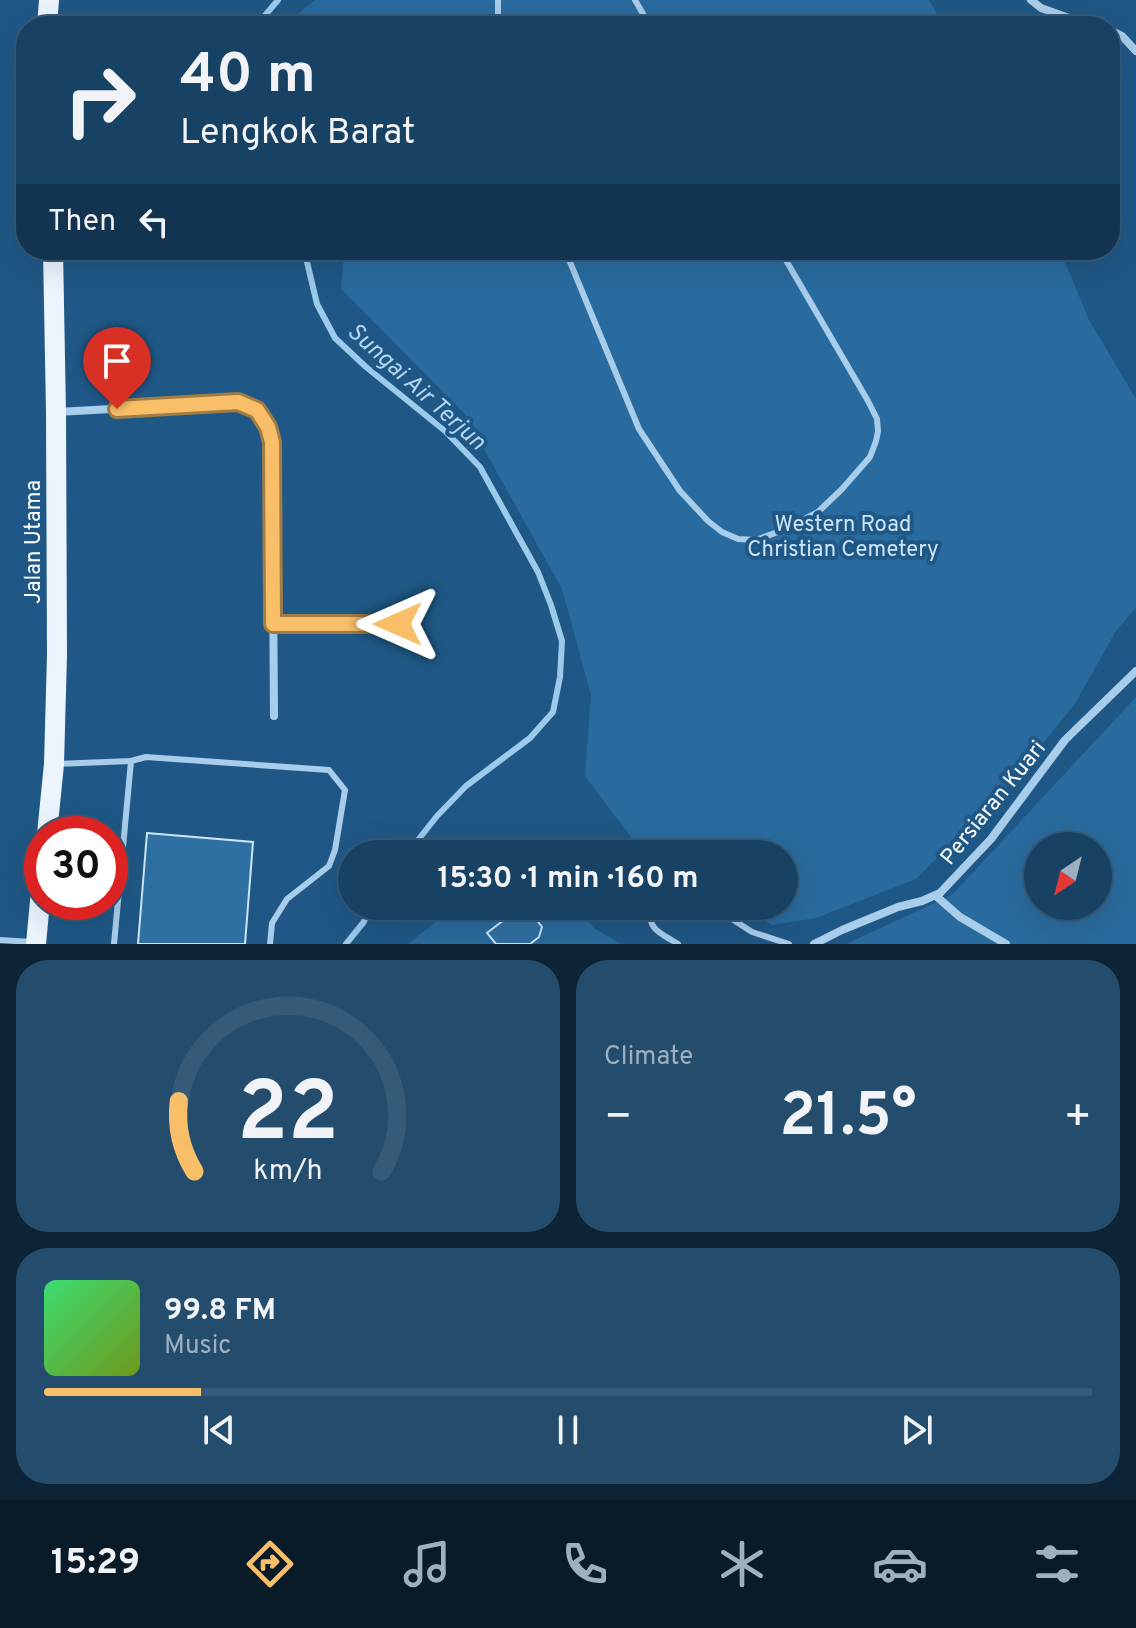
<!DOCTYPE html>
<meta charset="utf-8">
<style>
:root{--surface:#174264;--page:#244d6d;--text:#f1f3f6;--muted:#9eb0bf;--line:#365b78;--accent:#f8be68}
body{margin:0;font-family:Overpass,sans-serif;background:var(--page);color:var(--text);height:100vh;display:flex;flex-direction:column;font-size:30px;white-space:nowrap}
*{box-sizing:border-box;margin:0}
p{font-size:26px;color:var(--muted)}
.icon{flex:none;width:44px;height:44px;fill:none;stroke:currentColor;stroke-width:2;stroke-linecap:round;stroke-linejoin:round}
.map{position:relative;height:944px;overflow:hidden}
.drawer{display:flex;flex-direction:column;gap:16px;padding:16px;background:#0d2437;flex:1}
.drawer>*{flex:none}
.top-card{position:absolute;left:16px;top:16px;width:1104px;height:244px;border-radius:32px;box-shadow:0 8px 32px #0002,0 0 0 2px var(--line);background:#174264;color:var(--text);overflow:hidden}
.needle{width:52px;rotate:215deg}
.fabs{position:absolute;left:1024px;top:832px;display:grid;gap:16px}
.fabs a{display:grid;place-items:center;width:88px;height:88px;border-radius:50%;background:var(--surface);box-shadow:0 8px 32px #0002,0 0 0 2px var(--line);font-size:40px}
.speed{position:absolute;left:24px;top:816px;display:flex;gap:16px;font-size:40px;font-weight:700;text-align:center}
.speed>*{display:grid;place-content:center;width:104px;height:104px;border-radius:50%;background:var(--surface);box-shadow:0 8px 32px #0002,0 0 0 2px var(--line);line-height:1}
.speed .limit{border:12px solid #d22;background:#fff;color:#111}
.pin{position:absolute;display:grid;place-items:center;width:68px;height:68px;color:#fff;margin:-82px -34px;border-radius:50% 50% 50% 0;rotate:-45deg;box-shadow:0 0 8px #0007}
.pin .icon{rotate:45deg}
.me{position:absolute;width:88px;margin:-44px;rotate:270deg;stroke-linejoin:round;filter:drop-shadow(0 0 6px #0008)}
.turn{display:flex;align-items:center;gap:28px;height:168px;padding:0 32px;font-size:36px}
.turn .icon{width:104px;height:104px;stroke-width:2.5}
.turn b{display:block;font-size:56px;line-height:68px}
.then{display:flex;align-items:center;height:76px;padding:0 32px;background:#0003;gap:16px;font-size:30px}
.big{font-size:60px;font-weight:700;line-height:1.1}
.drawer .card{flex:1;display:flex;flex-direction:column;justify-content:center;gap:12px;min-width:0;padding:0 28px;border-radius:32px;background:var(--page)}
.drawer .dial{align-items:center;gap:0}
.dial svg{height:208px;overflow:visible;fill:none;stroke:var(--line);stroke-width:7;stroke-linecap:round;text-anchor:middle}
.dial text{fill:var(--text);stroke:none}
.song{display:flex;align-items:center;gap:24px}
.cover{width:96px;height:96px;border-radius:12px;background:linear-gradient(135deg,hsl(140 70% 55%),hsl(80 70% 35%))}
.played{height:8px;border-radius:4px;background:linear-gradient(90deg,var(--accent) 15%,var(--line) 15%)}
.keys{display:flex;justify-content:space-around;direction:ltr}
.heat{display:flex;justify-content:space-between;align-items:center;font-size:44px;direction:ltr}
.drawer .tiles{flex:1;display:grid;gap:16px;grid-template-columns:1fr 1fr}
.card:last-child{grid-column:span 2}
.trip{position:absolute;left:338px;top:840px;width:460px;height:80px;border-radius:40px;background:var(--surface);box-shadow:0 8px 32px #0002,0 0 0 2px var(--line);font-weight:700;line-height:80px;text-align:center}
.dock{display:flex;height:128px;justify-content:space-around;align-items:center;background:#091a28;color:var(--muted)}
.dock .icon{width:56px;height:56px}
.dock .on{color:var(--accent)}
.dock b{font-size:36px;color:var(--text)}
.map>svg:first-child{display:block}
</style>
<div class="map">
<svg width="1136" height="944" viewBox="0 0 1136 944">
<rect width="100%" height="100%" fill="#1f5886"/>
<!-- green -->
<g fill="#296b9e" fill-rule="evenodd">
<path d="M315,0H929L944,26H289L287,23Z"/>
<path d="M344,250H1060L1089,320L1136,399V607L1116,631L1074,705L1002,793L916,879L816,918L772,925L739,906H784V854H648L640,849L585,776L591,695L562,589L464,413L341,289Z"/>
<path d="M1136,697V944H846L952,895ZM1038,846H1098V906H1038Z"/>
<path d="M456,906H575L594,928L621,944H408Z"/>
</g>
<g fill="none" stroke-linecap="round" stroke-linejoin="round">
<!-- stream -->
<g stroke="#9ccaeb" stroke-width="6">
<path d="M256,26L278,0"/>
<path d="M308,250L307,262L317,304L335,338L366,367L445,431L480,467L538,572L551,605L562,641L560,677L553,712L530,738L466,786L437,816L407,854"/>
<path d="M346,944L363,923L373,906"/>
</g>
</g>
<!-- building -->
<g fill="#2f70a3" stroke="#cde5f7" stroke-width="2">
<path d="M147,833L253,842L245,944H138Z"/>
<path d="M522,906H526L542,927L539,937L530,944H496L487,933Z"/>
</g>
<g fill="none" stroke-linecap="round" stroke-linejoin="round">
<!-- lane -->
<g stroke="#a8cdea" stroke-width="6">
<path d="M498,0V26"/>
<path d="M635,0L650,26"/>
<path d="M565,250L639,429L680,491L708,521L722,532L738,539L756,540L786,529L818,512L842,489L870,457L876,441L878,431L877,419L868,401L780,250"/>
<path d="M56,764L131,761L146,757L329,770L345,790L335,850L329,866L287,899L272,923L270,944"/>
<path d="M651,906C646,930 661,933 678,944"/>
<path d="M712,906L752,932L789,944"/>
<path d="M0,940L32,942"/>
<path d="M114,944L131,761"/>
</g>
<!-- street -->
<g stroke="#a8cdea" stroke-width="8">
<path d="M1031,0L1041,8L1069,18L1103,26"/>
<path d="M1110,30L1122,36L1136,51"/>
<path d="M57,412L238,402C261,412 266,418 272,442L274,716"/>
<path d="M273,624H398"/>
<path d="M936,896L960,917L1006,944"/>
<path d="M814,944L842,930L898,907L922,901L940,893L991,839L1065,740L1136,671"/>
</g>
<!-- primary -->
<g stroke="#ecf5fe" stroke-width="20">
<path d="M47,26L49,0"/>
<path d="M47,834L54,764L57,655L56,412L53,250"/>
<path d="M36,944L42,880"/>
</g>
</g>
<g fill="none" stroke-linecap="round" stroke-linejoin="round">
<defs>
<path id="route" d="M117,409L238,402L257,410L268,427L272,442L273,624H398"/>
</defs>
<!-- route casing -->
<use href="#route" stroke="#a17c44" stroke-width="20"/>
<!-- route -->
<use href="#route" stroke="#f8be68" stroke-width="14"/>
</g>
<g text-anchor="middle" stroke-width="8" stroke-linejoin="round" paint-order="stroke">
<!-- park labels -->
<g font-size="22" fill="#cde5f7" stroke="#1f5886">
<text x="843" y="531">Western Road<tspan x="843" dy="25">Christian Cemetery</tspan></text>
</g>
<!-- street labels -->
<g font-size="22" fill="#fff" stroke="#1f5886">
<text transform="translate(32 542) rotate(-90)" y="8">Jalan Utama</text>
<text transform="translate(992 802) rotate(-51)" y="8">Persiaran Kuari</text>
</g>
<!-- water labels -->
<g font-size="24" font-style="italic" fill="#b4d7f1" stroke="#1f5886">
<text transform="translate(417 386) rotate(42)" y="8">Sungai Air Terjun</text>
</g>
</g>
</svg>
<div class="fabs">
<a><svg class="needle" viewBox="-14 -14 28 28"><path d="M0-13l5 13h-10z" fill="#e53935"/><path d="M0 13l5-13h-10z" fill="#9eb0bf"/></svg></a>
</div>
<div class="speed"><div class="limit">30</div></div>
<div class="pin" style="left:117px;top:409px;background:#d93025"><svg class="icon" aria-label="arrive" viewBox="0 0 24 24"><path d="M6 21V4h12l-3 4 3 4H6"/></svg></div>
<svg class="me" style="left:398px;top:624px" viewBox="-20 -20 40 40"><path d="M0-17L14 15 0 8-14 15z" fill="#f8be68" stroke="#fff" stroke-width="4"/></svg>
<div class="trip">15:30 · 1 min · 160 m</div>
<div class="top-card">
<div class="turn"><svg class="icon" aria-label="right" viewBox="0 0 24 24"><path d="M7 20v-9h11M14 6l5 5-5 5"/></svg><div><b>40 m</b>Lengkok Barat</div></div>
<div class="then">Then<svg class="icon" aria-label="left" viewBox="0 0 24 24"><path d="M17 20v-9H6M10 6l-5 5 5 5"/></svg></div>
</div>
</div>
<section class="drawer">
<div class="tiles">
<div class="card dial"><svg viewBox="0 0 100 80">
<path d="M14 69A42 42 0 1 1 86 69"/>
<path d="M14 69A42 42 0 0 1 8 42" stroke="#f8be68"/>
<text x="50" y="56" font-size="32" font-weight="700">22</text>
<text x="50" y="72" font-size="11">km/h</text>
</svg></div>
<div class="card"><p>Climate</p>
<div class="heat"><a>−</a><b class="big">21.5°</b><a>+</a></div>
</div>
<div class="card">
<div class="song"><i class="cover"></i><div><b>99.8 FM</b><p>Music</p></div></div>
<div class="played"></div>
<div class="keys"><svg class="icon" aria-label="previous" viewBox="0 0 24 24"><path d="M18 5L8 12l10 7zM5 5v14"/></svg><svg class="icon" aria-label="pause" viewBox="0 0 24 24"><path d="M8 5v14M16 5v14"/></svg><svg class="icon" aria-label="next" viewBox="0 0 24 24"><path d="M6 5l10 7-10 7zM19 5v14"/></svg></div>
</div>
</div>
</section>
<nav class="dock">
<b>15:29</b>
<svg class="icon on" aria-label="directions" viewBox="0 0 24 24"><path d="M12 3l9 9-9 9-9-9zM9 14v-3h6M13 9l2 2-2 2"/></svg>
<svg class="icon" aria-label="music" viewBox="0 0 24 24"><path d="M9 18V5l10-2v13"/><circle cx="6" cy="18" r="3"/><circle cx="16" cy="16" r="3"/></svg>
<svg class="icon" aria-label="phone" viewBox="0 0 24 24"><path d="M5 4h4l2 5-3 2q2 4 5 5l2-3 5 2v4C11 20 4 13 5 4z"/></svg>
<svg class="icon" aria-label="climate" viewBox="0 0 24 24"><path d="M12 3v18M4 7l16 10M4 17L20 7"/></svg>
<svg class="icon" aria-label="car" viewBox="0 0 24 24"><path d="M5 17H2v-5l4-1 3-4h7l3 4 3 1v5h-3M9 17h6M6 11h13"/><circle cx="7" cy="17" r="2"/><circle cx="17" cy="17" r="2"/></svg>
<svg class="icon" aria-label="filters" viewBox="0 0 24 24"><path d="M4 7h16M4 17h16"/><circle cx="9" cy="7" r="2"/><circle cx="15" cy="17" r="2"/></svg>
</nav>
